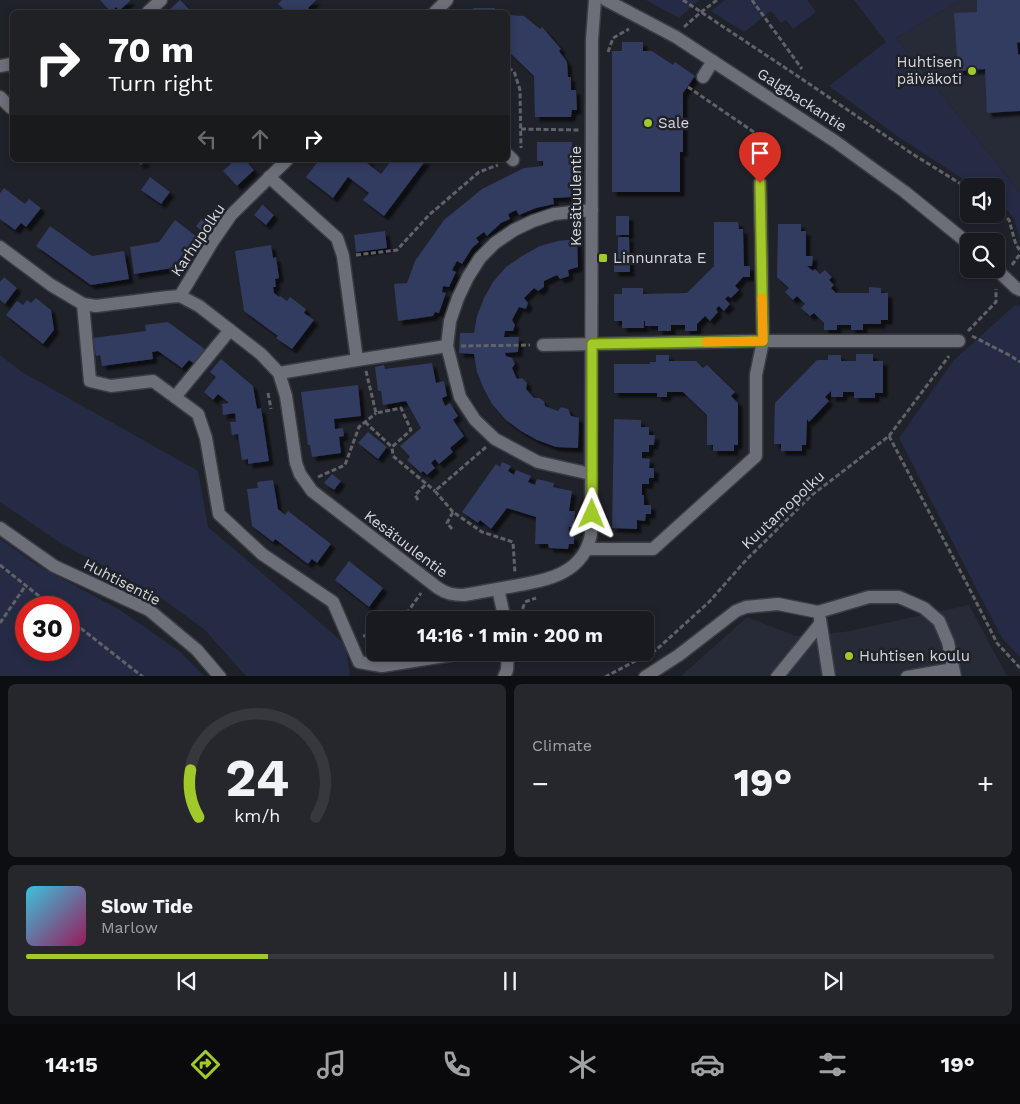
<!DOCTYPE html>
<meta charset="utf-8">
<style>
:root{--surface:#181a1f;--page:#25272c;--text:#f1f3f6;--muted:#9fa1a4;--line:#36383d;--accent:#a1c929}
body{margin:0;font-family:"Work Sans",sans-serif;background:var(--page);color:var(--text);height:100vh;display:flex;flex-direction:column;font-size:19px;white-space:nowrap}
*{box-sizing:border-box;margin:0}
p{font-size:16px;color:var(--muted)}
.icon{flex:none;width:28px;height:28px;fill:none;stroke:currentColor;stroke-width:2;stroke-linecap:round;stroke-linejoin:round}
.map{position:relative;height:676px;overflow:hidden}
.sheet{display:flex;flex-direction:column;gap:8px;padding:8px;background:#0d0e11;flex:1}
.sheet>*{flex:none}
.banner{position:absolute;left:10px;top:10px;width:500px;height:152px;border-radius:8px;box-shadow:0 2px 8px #0003,0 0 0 1px var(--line);background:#202124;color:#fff;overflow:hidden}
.tools{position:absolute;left:960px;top:178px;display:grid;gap:10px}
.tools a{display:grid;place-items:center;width:45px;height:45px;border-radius:8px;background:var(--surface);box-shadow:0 2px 8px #0003,0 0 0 1px var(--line);font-size:25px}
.speed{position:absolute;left:15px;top:596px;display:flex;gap:10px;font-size:25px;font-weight:700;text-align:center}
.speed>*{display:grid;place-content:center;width:65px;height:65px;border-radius:50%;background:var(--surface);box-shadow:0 2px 8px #0003,0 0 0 1px var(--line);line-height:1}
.speed .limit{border:8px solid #d22;background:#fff;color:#111}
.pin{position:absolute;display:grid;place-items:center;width:42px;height:42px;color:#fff;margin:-51px -21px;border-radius:50% 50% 50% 0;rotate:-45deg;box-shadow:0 0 5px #0007}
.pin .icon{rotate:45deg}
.me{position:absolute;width:55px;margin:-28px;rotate:1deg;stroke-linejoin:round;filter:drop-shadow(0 0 4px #0008)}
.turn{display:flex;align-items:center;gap:18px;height:105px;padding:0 15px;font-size:22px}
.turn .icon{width:65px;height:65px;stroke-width:2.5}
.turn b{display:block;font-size:35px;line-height:42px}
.lanes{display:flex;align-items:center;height:48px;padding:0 15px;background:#0003;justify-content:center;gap:25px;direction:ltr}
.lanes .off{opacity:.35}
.big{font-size:38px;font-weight:700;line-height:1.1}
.sheet .tile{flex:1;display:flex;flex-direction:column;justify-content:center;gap:8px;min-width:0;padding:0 18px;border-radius:8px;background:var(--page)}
.sheet .dial{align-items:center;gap:0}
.dial svg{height:130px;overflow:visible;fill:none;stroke:var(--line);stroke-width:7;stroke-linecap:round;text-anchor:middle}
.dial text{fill:var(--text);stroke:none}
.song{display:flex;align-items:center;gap:15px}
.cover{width:60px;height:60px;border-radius:8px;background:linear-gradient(135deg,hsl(190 70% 55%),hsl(330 70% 35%))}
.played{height:5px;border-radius:2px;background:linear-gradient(90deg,var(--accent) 25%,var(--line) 25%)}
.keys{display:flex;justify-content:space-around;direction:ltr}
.heat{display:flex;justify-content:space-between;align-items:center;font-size:28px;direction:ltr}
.sheet .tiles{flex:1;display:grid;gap:8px;grid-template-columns:1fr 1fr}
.tile:last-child{grid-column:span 2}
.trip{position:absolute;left:366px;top:611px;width:288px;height:50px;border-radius:8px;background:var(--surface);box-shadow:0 2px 8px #0003,0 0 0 1px var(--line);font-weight:700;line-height:50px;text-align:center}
.menu{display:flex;height:80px;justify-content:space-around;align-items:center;background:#0a0a0c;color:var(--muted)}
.menu .icon{width:35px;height:35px}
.menu .selected{color:var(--accent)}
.menu b{font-size:22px;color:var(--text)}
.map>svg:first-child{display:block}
</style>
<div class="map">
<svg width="1020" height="677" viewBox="0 0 1020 677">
<defs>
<filter id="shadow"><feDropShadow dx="4.5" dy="4.5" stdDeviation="1" flood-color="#0009"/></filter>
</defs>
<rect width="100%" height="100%" fill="#202229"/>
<!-- built -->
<g fill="#272a37">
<path d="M961,0H1020V192L896,38Z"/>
<path d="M969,605L1007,676L680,677L747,617L796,636L844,632Z"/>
</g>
<!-- green -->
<g fill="#252b44" fill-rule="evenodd">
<path d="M646,0H699L679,18Z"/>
<path d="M725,0H807L816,12L793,29L786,20L781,23L771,11L744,32L711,11Z"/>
<path d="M854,0H961L896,38L1020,192V241L1014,219L1008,211L996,201V186H974L897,136L829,86L886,42Z"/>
<path d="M1015,305L1020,306V657L1002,638L899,438L954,360Z"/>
<path d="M0,355L22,372L198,471L208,527L345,644L350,676H246L204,629L154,593L62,544L0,502Z"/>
<path d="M0,539L37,565L120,610L179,651L204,676H0ZM26,608H69V650H26Z"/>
</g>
<!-- building -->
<g fill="#323a61" filter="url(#shadow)">
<path d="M100,0H131L119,11L116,7L111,12Z"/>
<path d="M180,0L192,12H167Z"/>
<path d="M282,0H316L308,8L312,12H287L278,4Z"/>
<path d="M977,0H1020V42L1017,43L1018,55L1020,54V111L987,113L985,69L958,71L954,13L977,12Z"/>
<path d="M473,8H495V12H474Z"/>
<path d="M508,15L524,16L540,29L542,27L561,49L559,51L567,62L568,77H571V90H576L577,110H572L571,117H535L534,76L508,51Z"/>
<path d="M622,42H643V51H652L673,65L675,62L695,76L683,93V152H680V192H612V51H622Z"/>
<path d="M537,142H572V150L578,149V170H573L572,197L553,198L554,204L536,208L519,215L516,210L508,214L510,219L501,223L487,236L484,232L476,238L479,242L472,248L462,264L457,261L452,270L456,272L449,287L443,286L442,292L446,293L439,313L435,312L433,316L398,321L394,284L407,283L415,261L444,220L482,189L524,168L543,166V161H537Z"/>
<path d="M136,160H146L141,165Z"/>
<path d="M235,160H245L254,170L237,186L223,171Z"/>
<path d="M319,160H370L367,163L381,174L392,160H426L384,216L363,200L369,193L348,177L333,198L306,177Z"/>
<path d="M150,177L170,192L161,204L141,190Z"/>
<path d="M4,188L25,204L29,199L41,208L26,227L21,223L15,230L0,219V193Z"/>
<path d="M263,204L264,206L274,215L266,225L254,215Z"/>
<path d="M205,215L212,220L203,232L196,226Z"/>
<rect x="616" y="216" width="13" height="19"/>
<path d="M175,220L196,236L173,268L134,274L130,247L159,242Z"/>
<path d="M714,222H738L739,229H743L744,266H750V277H743L735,286L739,290L731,298L728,296L725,299L730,304L724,311L719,306L716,309L718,312L710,321L705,316L697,324V331H685V325H671V331H658V326H645V321H644V328H622V321H614V294H622V288H643V294L687,293L714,266Z"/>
<path d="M778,224H801V231H806V256H813L812,266H807L813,271L815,269L820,274L825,270L832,277L829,280L834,285L831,288L836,293H869V287L881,288V293H888V320H881V324H863V330H851V325H837V330H824V323L814,313L810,316L801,308L805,304L797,296L793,300L785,292L789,288L777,277Z"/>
<path d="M50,226L92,256L124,251L129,279L91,285L36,246Z"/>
<path d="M385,231L387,248L356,252L354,235Z"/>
<path d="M618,237H629L630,272H614V252H618Z"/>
<path d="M577,239L578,267L568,270L569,276L560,279L557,275L544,281V287L538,291L534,288L524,298L528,303L526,309L519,307L512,320L515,325L513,331H505L504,337H519L518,352L505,353L506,356L512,358L515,364L512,368L517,379L522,378L527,383L526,389L534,398H539L544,401L545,406L558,411L561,407L568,409L571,416L579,418L578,448L556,447L537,440L521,431L506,420L492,404L484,389L477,372L474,354L459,353L460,333H474L477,316L484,298L493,282L506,267L522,256L540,246L558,241Z"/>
<path d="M271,245L273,258L276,257L279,278L275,279L276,287H273L274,293L279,297L280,296L287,301L290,297L306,309L304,313L314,320L292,349L276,338L278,336L244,311L235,251Z"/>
<path d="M4,277L17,288L5,304L0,300V282Z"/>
<path d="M36,298L51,310L54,330L43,344L6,315L17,301L23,305L27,300L31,303Z"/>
<path d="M168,322L206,350L195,364L189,360L182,368L158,351L152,352L153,359L102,366L100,355L96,356L93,338L146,331L145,325Z"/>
<path d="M856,354H873V361H883V393H875V398H854V392H843V397H831V391L825,397L829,401L809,422L807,419L806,445H802V451H781V444H774L775,403L817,360H828V355H841V361H856Z"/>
<path d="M656,355H669V361H696L703,368L707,365L735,392L731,396L738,403V445H734V451H713V445H707V415L683,392H667V397H657V393H614V364H650V362H656Z"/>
<path d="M221,359L253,386L257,409L261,408L269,461L248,464V459L242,460L238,434L232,435L230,422H236L235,413L223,415L222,404L229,403L218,394L213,400L204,392L216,377L210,372Z"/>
<path d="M432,363L436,383L444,381L447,396L442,398L445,406L450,403L458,416L453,420L464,436L450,448L453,452L439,464L435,459L431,463L435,468L427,475L423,471L421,473L407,460L410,457L400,446L421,428L406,401L383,405L381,391H378L375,367L384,365L385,369Z"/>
<path d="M358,385L361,416L334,419L335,429L343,428L344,436L339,437L341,453L312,457L310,445H308L301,392Z"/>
<path d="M614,419L641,420V427H649V435H655L654,445H649V452H642V458L650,459L649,468H654V478H649V484H642V495H644V505H651V514H646L645,521L637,520V529L612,528Z"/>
<path d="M368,432L387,447L378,459L358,443Z"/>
<path d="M502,462L511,466L508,471L514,475L516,470L531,476L528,482L535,485L537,479L554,483L553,487L572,491L569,511H575L574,527H569L568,535L574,536V544H569L568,549L549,548L548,544H535L536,517L507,508L491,529L480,520L478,523L462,512L496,464L500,467Z"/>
<path d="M332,474L341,481L334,490L324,483Z"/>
<path d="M273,480L278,509L285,515L288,511L331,544L317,563L312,559L308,564L275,539L273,542L252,526L247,489L258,488L257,482Z"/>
<path d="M349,561L383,588L369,607L335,580Z"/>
</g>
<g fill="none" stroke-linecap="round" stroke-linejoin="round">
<defs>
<g id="minor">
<path d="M606,0L676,37L836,142L905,192L969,244"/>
<path d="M148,12L161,0"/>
<path d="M435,12L447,0"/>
<path d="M0,66L11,64L12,66"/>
<path d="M703,77L713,61"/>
<path d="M0,97L11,108L12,107"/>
<path d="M508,155L513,160"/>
<path d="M269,177L337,238L343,256L357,360"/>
<path d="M0,247L51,285L83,304L96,306L168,297L180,296L199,306L261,354L279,373L286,396L296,463L300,474L312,491L438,588C447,594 454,595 464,595C481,592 497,589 514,586C547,580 584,574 591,534L592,40L595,0"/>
<path d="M996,269L1016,288L1020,290"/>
<path d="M180,296L213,241L231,215L287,160"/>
<path d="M83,304L90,381L111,386L153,381L198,414L206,438L219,514L262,554L333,602L359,662L382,666L470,652"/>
<path d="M543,345L757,341H959"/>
<path d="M279,373L357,360L447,346"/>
<path d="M175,397L230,330"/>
<path d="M591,474L538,462L495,439L475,420L460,397L447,346L450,321L458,298L468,277L480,258L495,243L514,230L533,221L554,214L592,210"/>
<path d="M0,528L54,566L149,610L197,650L220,677"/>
<path d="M587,549H653L756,456V375L763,341L760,183"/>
<path d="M498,589L505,620"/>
<path d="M820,619L829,677"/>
<path d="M504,677L507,670L508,652"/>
<path d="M645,677L679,655L736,611L746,607L778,604L818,612L869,597H899L924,608L939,621L948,642L955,677"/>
<path d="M777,677L820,624"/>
<path d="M907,677L953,669"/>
</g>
</defs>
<!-- minor casing -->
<use href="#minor" stroke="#3b3c43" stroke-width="15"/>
<!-- path -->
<g stroke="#606268" stroke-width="3" stroke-dasharray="5 2.5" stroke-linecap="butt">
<path d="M683,0L799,77L911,153L969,189"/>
<path d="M752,0L802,69"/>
<path d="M684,27L701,12L717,0"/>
<path d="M608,52L613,38L629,29"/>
<path d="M508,68L514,71L520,90L521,148"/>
<path d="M688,87L767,141"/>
<path d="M521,129L579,130"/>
<path d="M996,208L1009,220L1016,245L1020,250"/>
<path d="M356,255L397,250L429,215L479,172L498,165"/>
<path d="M1012,265L1020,254"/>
<path d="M968,331L996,302V289"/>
<path d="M972,336L1011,356L1020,362"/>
<path d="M461,346L530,345"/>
<path d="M366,371L376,413L401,408L411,430L392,447L393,456L435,491"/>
<path d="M268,393L271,409"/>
<path d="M365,422L392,447"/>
<path d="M889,436L965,580L997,643L1020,668"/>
<path d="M318,477L345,465L359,427L376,413"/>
<path d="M418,500L415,495L426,484"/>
<path d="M453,512L435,491L486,447"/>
<path d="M452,529L447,523L453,512L482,532L513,542L515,573"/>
<path d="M0,565L54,608"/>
<path d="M520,616L525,602L536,598"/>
<path d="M69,619L143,677"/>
<path d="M402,620L421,593"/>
<path d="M0,623L26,585"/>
<path d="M363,636L375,634"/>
<path d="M605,677L656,650L709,602L746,560L812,495L889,436L949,356"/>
</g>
<!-- minor -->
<use href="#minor" stroke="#6c6f77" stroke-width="12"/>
</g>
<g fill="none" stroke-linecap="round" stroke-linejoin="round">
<defs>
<path id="route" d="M592,514V344L763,341L760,183"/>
</defs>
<!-- route casing -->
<use href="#route" stroke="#69831b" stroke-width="12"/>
<!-- route -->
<use href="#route" stroke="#a1c929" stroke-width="9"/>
<!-- slow -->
<path stroke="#f59e0b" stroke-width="9" d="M706,342L763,341L762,298"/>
</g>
<!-- markers -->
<g fill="#a1c929" stroke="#202229" stroke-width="2">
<circle cx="972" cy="71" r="5"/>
<circle cx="648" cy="123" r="5"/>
<rect x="598" y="253" width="10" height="10" rx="2.5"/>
<circle cx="849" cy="656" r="5"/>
</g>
<g text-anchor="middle" stroke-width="5" stroke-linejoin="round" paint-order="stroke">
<!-- poi labels -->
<g font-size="15" fill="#d6d8dd" stroke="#202229" text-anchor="start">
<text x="962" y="67" text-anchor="end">Huhtisen<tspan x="962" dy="17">päiväkoti</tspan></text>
<text x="658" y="128">Sale</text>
<text x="613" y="263">Linnunrata E</text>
<text x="859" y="661">Huhtisen koulu</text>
</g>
<!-- street labels -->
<g font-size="15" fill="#d6d8dd" stroke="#202229">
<text transform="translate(802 100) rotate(33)" y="5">Galgbackantie</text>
<text transform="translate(576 196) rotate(-90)" y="5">Kesätuulentie</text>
<text transform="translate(198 240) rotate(-56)" y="5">Karhupolku</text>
<text transform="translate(783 510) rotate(-43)" y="5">Kuutamopolku</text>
<text transform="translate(406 544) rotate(37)" y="5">Kesätuulentie</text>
<text transform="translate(122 582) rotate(27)" y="5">Huhtisentie</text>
</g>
</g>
</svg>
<div class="tools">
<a><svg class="icon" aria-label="sound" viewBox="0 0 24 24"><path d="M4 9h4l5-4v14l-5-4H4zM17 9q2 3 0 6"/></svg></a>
<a><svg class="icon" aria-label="search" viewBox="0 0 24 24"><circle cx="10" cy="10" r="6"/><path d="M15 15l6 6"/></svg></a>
</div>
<div class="speed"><div class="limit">30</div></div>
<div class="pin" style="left:760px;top:183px;background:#d93025"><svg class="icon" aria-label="arrive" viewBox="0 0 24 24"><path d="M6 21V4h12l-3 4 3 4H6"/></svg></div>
<svg class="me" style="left:592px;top:514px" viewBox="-20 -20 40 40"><path d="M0-17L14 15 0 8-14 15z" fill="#a1c929" stroke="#fff" stroke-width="4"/></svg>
<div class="trip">14:16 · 1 min · 200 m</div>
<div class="banner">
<div class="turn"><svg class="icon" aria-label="right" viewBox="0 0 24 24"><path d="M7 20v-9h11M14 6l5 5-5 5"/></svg><div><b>70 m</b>Turn right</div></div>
<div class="lanes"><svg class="icon off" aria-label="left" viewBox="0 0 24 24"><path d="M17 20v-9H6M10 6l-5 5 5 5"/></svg><svg class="icon off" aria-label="ahead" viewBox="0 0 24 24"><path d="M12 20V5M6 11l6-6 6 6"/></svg><svg class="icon" aria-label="right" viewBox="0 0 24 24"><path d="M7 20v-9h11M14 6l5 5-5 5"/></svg></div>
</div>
</div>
<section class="sheet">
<div class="tiles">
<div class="tile dial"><svg viewBox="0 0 100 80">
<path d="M14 69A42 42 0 1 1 86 69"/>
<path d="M14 69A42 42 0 0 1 9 40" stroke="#a1c929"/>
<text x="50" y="56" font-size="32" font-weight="700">24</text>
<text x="50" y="72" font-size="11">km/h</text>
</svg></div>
<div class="tile"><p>Climate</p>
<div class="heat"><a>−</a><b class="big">19°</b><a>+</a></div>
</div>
<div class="tile">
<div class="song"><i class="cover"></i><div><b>Slow Tide</b><p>Marlow</p></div></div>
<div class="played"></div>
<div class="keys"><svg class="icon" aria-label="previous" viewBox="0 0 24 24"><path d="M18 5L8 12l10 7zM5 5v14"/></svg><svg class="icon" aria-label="pause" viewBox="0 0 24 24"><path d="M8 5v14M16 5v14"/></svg><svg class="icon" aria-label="next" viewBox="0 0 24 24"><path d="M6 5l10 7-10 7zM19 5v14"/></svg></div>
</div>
</div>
</section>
<nav class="menu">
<b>14:15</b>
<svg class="icon selected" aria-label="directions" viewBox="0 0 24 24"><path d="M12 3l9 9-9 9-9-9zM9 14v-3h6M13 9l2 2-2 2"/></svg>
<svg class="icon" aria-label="music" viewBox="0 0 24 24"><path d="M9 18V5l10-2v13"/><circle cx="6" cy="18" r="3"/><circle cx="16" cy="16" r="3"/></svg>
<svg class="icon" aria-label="phone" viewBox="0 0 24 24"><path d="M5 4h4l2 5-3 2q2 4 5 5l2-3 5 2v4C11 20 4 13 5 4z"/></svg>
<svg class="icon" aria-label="climate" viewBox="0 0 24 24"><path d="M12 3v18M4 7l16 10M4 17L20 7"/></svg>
<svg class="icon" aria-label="car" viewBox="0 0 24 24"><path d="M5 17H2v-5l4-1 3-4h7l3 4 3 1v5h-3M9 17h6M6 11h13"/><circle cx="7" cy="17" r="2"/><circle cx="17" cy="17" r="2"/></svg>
<svg class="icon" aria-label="filters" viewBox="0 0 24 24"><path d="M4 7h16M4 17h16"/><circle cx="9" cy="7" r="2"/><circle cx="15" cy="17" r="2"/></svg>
<b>19°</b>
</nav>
